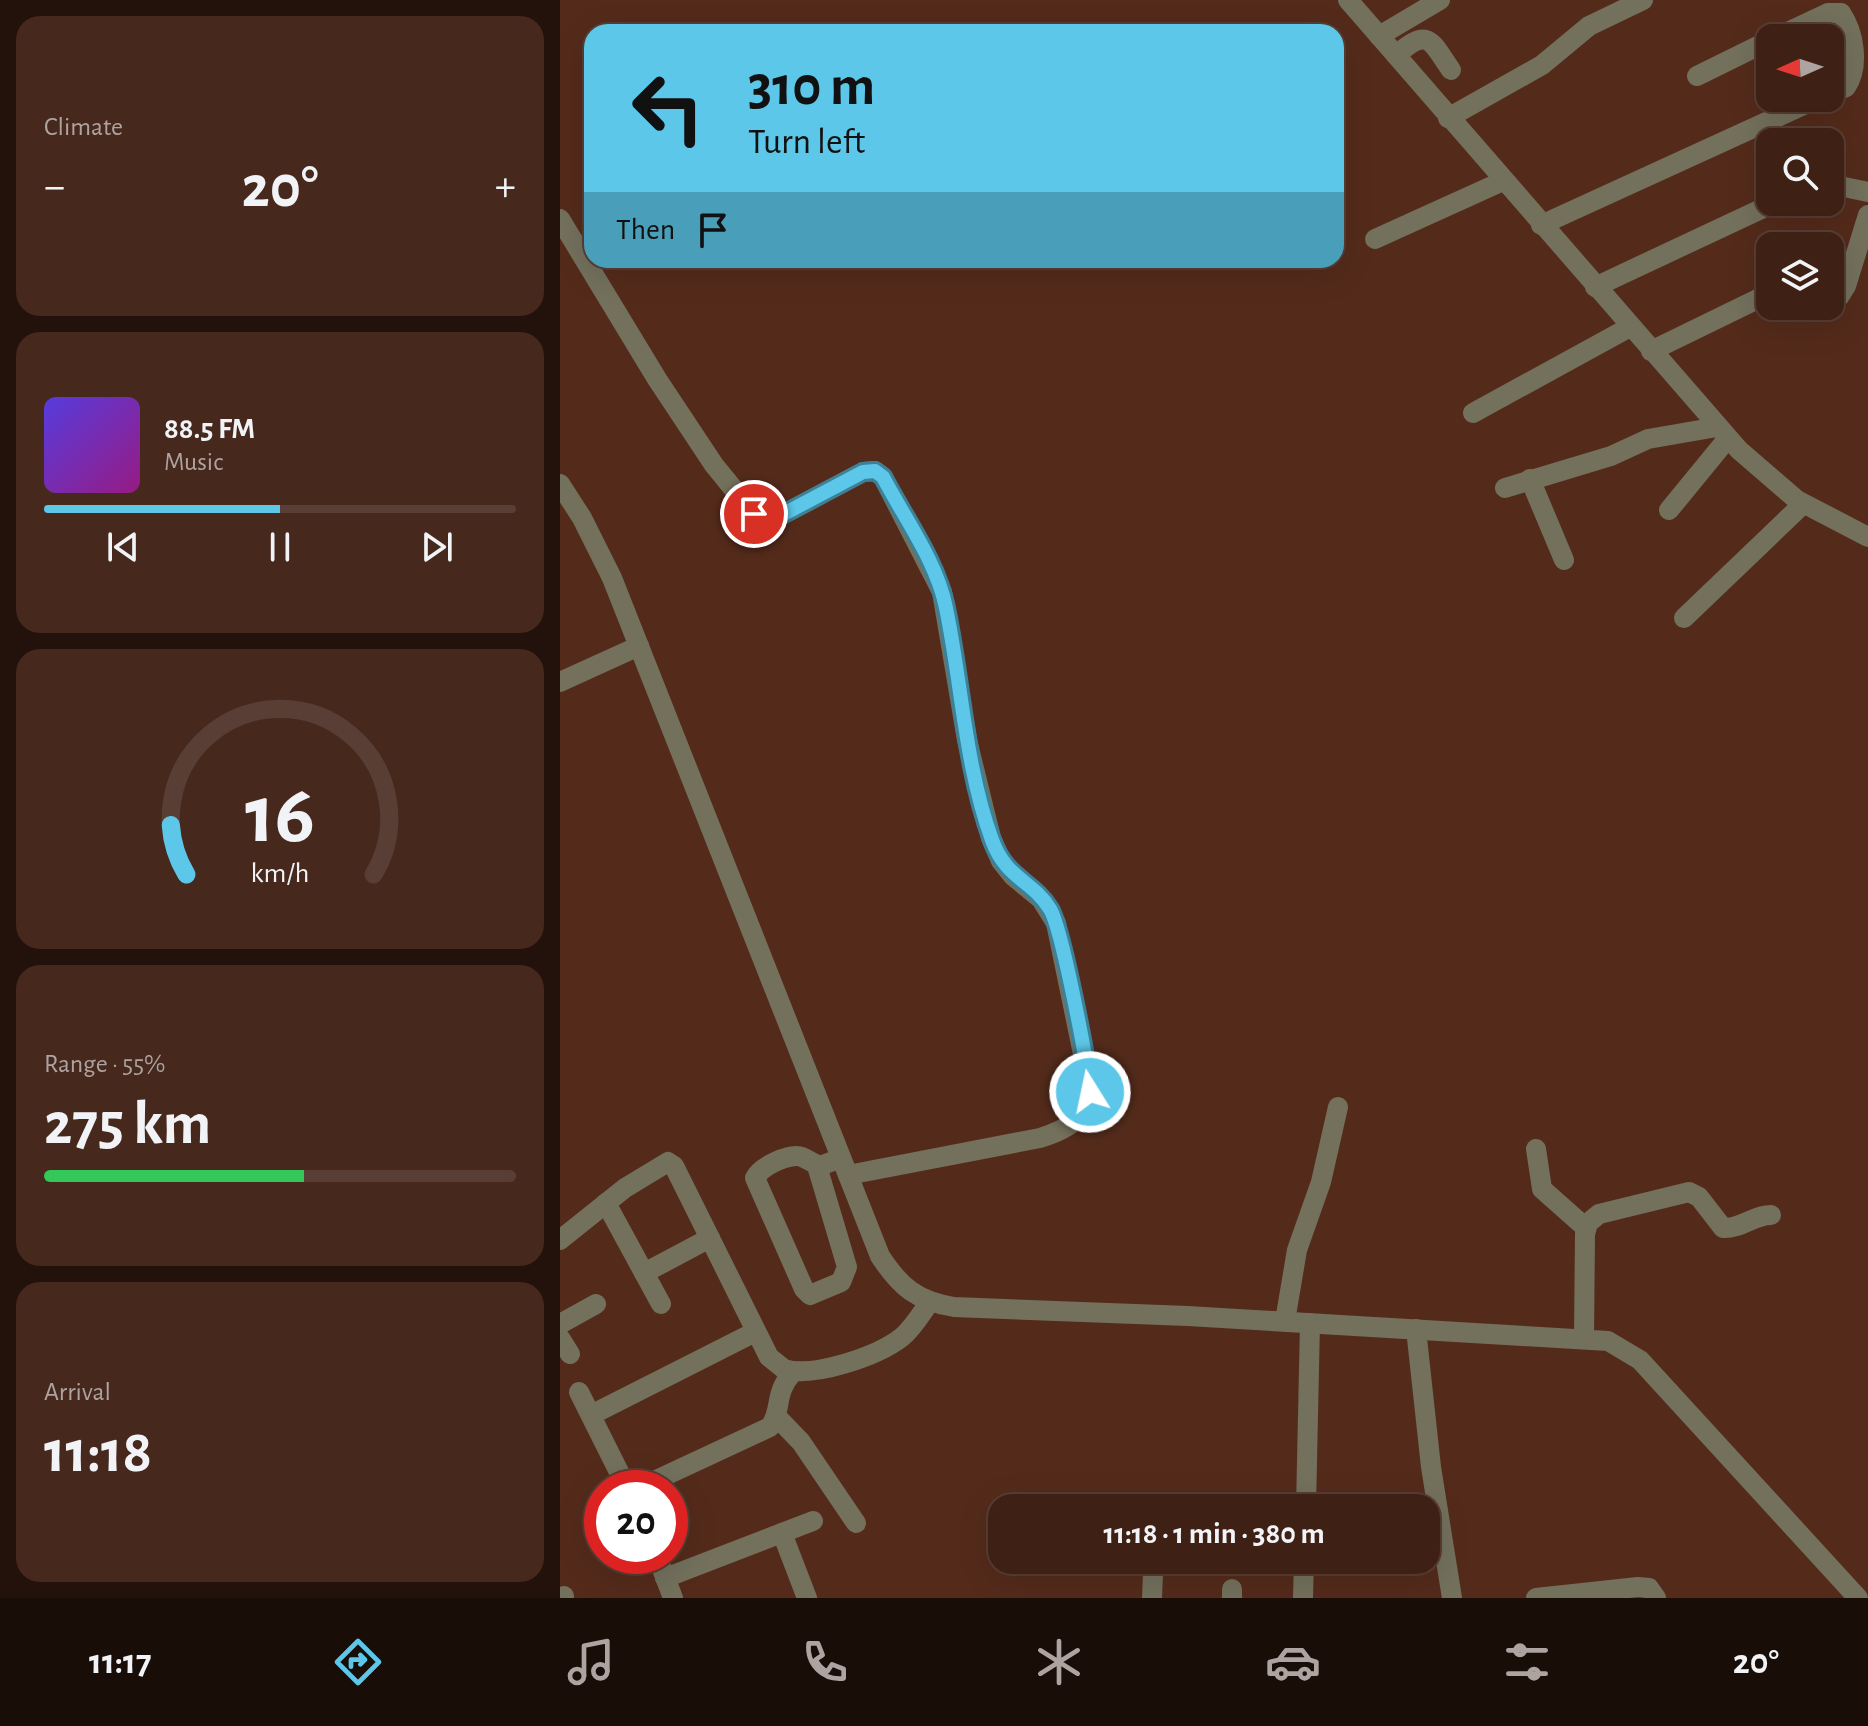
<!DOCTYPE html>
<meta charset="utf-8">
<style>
:root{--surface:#3f2014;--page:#46281d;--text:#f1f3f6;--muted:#ada3a0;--line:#583e34;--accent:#5cc7e8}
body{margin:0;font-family:"Alegreya Sans",sans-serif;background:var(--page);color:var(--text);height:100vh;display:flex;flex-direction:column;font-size:30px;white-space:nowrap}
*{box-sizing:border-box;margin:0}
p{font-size:26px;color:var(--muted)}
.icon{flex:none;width:44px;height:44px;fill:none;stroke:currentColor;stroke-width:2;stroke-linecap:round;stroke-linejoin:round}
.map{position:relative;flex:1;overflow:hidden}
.panel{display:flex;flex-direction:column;gap:16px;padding:16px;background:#23120b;width:560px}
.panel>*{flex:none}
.top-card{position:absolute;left:24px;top:24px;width:760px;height:244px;border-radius:24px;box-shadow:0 8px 32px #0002,0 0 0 2px var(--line);background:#5cc7e8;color:#111;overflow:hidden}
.needle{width:52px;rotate:267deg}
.fabs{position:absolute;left:1196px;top:24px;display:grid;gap:16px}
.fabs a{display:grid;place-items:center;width:88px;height:88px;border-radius:16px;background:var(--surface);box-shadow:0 8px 32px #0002,0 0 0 2px var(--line);font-size:40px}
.speed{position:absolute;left:24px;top:1470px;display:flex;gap:16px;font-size:40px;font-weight:700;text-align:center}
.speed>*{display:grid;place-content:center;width:104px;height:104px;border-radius:50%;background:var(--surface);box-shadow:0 8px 32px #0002,0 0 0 2px var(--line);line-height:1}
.speed .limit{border:12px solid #d22;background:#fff;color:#111}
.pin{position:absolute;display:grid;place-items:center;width:68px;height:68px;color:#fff;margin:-34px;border:4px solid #fff;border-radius:50%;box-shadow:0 2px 8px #0007}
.me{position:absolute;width:88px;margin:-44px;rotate:350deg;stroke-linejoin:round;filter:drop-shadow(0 0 6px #0008)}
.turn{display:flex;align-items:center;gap:28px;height:168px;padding:0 32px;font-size:36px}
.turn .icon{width:104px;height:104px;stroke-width:2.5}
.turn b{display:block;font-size:56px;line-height:68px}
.then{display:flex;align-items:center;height:76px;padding:0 32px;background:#0003;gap:16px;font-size:30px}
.big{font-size:60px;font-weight:600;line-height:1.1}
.panel .widget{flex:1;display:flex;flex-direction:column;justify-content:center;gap:12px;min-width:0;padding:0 28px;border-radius:24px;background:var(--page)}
.panel .dial{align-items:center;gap:0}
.dial svg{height:208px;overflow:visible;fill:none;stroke:var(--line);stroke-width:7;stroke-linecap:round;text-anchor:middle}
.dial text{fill:var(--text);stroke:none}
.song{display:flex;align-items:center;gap:24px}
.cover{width:96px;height:96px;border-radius:12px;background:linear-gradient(135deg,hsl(250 70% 55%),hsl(310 70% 35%))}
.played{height:8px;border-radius:4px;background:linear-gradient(90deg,var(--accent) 50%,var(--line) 50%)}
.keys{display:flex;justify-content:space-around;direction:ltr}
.heat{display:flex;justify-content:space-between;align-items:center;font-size:44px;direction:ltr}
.charge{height:12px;border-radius:6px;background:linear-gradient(90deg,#34c759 55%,var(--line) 0)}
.trip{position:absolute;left:428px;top:1494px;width:452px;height:80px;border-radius:24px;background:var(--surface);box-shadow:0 8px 32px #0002,0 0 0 2px var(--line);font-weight:600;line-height:80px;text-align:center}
.tab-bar{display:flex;height:128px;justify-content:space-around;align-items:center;background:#190d08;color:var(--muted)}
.tab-bar .icon{width:56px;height:56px}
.tab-bar .selected{color:var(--accent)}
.tab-bar b{font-size:36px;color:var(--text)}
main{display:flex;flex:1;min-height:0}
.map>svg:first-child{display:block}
</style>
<main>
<section class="panel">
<div class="widget"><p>Climate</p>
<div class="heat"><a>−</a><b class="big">20°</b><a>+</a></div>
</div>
<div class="widget">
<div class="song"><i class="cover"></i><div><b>88.5 FM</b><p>Music</p></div></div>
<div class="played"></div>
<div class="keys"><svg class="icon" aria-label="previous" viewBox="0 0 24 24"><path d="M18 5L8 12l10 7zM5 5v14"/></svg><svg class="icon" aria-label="pause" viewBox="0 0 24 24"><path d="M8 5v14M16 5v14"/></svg><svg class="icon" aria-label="next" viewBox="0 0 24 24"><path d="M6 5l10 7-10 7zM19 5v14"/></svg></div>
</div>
<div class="widget dial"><svg viewBox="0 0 100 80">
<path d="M14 69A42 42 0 1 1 86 69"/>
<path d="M14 69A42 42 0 0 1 8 50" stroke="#5cc7e8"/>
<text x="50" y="56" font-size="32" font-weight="700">16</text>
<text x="50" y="72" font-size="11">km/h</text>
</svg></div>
<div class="widget"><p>Range · 55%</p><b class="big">275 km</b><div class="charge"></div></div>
<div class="widget"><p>Arrival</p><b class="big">11:18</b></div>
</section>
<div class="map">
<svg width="1308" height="1598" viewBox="0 0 1308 1598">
<rect width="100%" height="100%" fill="#542b1b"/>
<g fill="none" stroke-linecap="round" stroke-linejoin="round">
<!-- minor -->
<g stroke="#73705c" stroke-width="20">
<path d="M788,0L1179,450L1237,500L1308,537"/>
<path d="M819,36L880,0"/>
<path d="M1215,38L1268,13H1281C1294,32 1300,66 1286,87L1270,94"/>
<path d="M836,55C869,27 870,40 891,70"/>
<path d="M1137,76L1210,40"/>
<path d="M888,118L982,65L1029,26L1083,0"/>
<path d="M1270,184L1308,192"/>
<path d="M0,219L97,379L154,465L194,514L220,516L303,472L315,471L323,477L382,592L407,740L431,838L441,861L453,876L481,899L496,923L529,1083C531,1116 509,1129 480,1138L288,1175"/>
<path d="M981,225L1259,98"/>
<path d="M815,239L943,181"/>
<path d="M1035,287L1216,202"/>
<path d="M1270,298L1279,297L1286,286L1308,215"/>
<path d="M1091,351L1210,293"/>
<path d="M913,413L1070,327"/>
<path d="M970,479L1004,560"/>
<path d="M0,484L22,518L52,578L320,1256C340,1287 357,1301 394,1307L628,1316L1048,1341L1080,1360L1298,1598"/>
<path d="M945,488L1051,456L1088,439L1157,427"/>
<path d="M1109,510L1168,438"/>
<path d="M1124,618L1243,504"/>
<path d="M0,682L79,646"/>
<path d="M976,1149L982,1189L1026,1228"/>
<path d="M257,1166L287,1267L281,1282L250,1295L244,1289L195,1178C200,1167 230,1152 242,1157C249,1160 254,1164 260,1166L281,1158"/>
<path d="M46,1203L101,1304"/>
<path d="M0,1240L65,1188L108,1162L114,1166L209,1357L224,1369C254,1378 318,1356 342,1337C353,1328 361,1314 369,1303"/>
<path d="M84,1273L150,1238"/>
<path d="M725,1321L737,1250L761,1182L778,1107"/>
<path d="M0,1324L36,1304"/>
<path d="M856,1329L871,1467L892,1598"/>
<path d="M1024,1337L1025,1234L1028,1223L1039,1214L1129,1192L1139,1197L1163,1228C1181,1229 1193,1215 1211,1215"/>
<path d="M0,1338L10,1354"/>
<path d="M19,1392L67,1488"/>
<path d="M31,1415L195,1332"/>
<path d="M216,1416L241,1442L296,1523"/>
<path d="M79,1488L210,1427C223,1409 213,1394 233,1372"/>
<path d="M746,1508L750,1323"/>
<path d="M222,1533L247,1598"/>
<path d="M97,1556L113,1598"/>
<path d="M105,1578L253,1521"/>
<path d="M2,1598L4,1596"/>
<path d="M592,1598L593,1573"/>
<path d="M672,1598V1589"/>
<path d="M743,1598L744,1560"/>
<path d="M976,1598L1078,1587L1089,1588L1096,1598"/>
</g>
</g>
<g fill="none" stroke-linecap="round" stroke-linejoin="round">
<defs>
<path id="route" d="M194,514L220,516L303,472L315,471L323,477C345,519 377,562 386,608C402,685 405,766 432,840C446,879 472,880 490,909C502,929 528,1065 530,1092"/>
</defs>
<!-- route casing -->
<use href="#route" stroke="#3c8197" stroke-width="20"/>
<!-- route -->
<use href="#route" stroke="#5cc7e8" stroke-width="14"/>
</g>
</svg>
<div class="fabs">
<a><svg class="needle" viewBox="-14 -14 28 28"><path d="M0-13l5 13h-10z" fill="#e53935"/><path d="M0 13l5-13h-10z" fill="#ada3a0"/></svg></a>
<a><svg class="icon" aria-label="search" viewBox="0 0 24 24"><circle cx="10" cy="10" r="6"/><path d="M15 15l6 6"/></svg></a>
<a><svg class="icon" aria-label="layers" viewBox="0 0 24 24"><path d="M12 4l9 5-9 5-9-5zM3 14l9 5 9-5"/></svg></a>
</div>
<div class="speed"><div class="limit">20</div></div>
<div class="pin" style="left:194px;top:514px;background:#d93025"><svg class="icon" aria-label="arrive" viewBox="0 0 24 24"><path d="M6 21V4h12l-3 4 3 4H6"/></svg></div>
<svg class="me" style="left:530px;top:1092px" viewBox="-20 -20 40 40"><circle r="17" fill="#5cc7e8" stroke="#fff" stroke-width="3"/><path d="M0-11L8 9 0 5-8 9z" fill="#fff"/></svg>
<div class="trip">11:18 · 1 min · 380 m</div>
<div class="top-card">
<div class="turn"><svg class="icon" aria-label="left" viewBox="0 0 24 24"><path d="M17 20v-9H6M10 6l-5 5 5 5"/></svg><div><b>310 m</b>Turn left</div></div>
<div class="then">Then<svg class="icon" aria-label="arrive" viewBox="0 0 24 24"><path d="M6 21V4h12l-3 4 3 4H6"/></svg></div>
</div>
</div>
</main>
<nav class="tab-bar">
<b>11:17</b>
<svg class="icon selected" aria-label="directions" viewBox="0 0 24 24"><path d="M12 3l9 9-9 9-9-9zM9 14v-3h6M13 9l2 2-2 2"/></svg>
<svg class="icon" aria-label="music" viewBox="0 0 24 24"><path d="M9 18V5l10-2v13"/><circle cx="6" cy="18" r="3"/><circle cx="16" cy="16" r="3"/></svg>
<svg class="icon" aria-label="phone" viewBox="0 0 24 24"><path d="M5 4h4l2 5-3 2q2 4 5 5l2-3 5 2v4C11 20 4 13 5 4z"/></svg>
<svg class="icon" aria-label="climate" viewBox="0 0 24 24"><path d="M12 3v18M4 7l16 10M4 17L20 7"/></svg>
<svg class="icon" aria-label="car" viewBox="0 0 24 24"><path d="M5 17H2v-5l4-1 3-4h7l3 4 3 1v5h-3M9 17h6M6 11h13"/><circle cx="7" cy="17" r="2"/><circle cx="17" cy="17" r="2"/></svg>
<svg class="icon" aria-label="filters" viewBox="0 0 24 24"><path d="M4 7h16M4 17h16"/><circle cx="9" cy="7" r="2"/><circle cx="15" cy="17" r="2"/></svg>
<b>20°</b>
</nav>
